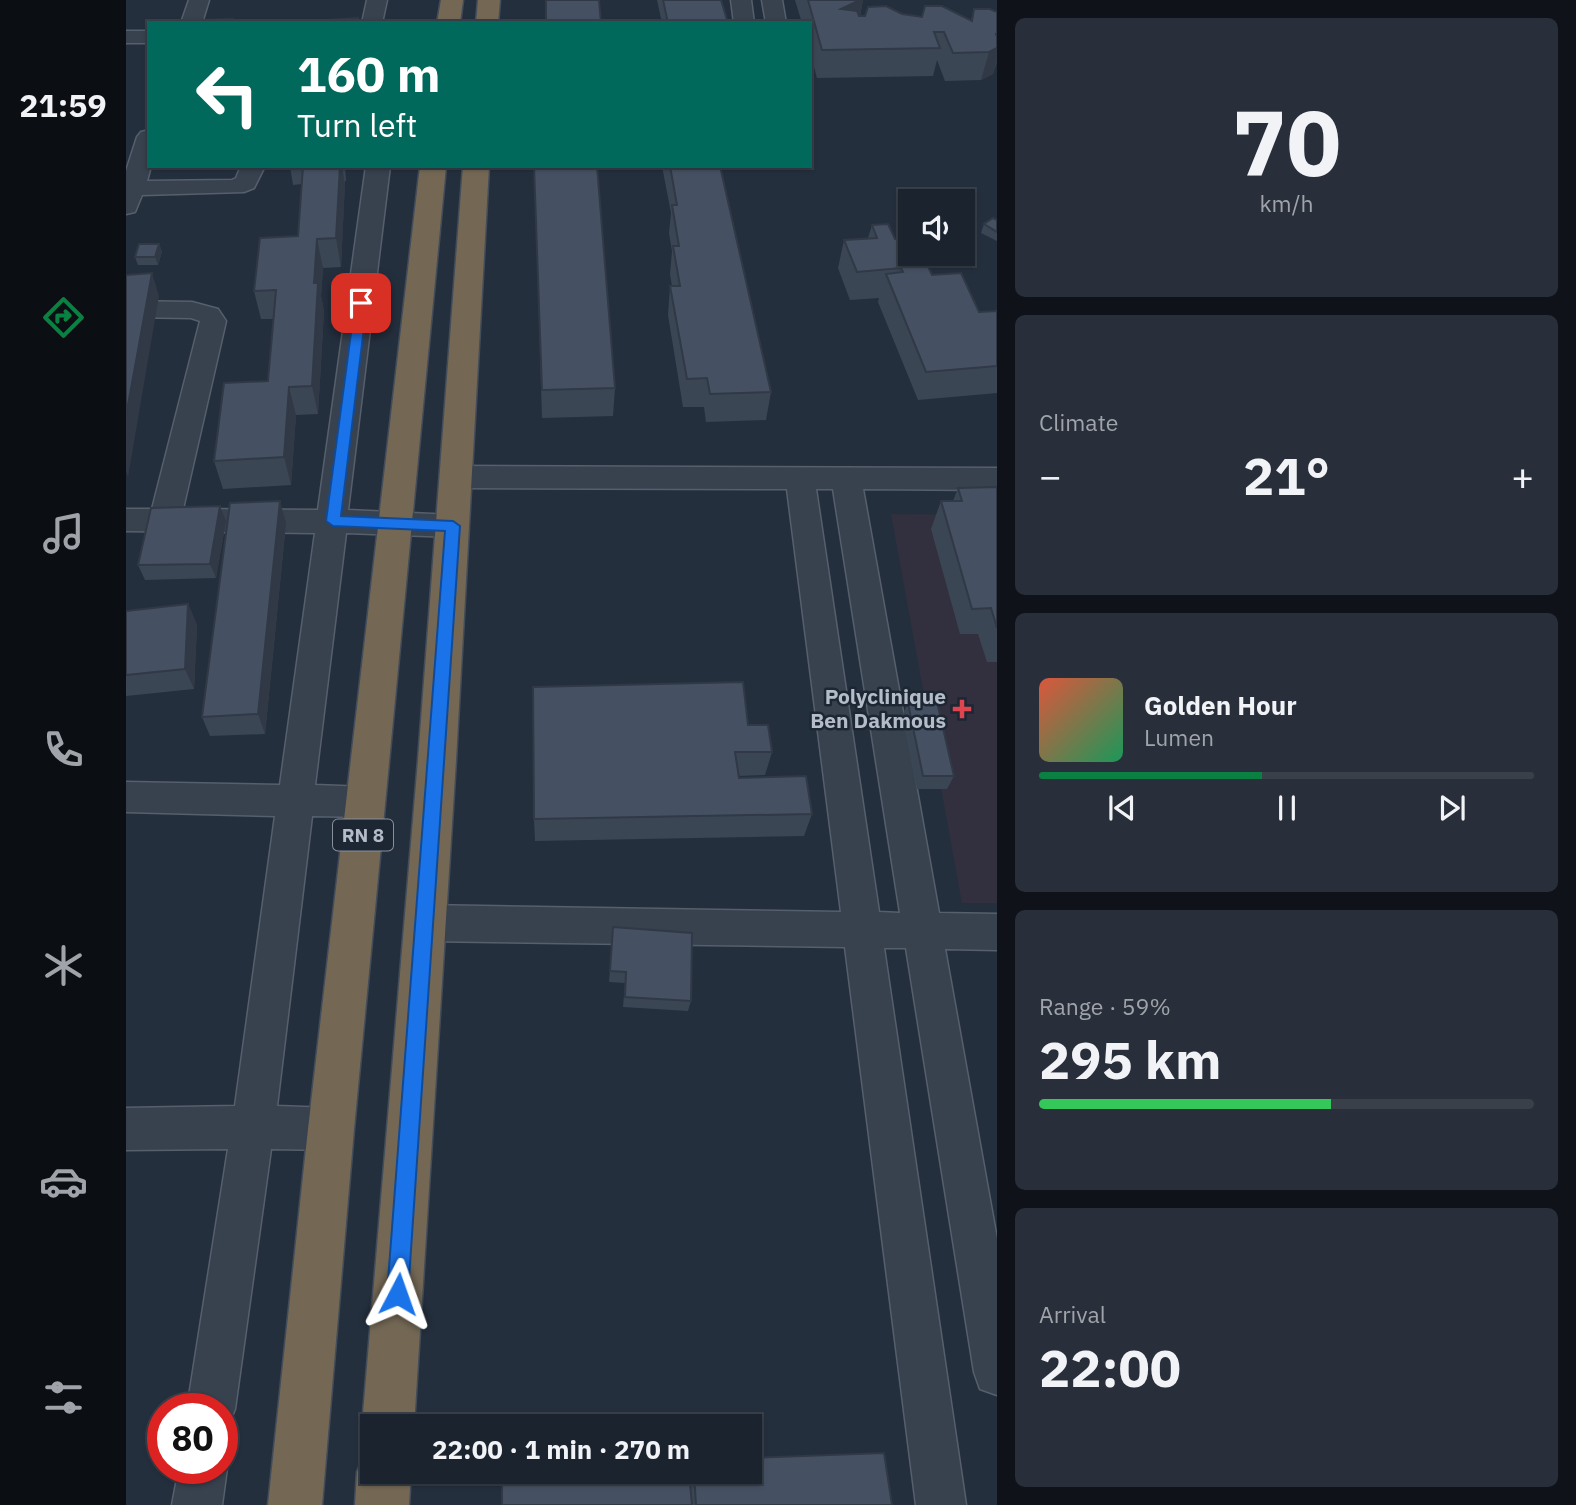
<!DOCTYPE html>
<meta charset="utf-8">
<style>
:root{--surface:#1b232e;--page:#282f3a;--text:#f1f3f6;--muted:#a0a4aa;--line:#39404a;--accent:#0b8043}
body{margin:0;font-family:"IBM Plex Sans",sans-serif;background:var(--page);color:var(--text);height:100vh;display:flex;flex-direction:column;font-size:26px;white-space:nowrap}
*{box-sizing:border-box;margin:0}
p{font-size:23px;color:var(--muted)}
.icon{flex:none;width:38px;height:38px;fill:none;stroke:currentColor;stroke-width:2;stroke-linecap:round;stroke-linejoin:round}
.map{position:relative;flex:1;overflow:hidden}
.side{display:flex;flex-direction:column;gap:18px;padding:18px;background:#0f1319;width:579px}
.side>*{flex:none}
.guide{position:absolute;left:21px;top:21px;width:665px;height:147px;border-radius:0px;box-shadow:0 2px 5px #0004,0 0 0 2px var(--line);background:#00695c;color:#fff;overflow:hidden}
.fabs{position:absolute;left:772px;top:189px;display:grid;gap:14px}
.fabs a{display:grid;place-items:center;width:77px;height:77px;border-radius:0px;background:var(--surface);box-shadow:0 2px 5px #0004,0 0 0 2px var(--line);font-size:35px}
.speed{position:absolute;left:21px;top:1393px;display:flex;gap:14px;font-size:35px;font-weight:700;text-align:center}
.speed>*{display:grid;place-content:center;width:91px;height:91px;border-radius:50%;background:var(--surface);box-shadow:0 2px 5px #0004,0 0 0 2px var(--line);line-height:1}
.speed .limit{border:10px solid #d22;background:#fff;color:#111}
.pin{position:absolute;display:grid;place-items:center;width:60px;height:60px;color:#fff;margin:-30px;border-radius:14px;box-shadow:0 4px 10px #0006}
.me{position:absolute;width:77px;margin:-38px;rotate:4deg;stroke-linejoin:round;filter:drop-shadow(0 0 5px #0008)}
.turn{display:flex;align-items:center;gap:24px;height:147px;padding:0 35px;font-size:32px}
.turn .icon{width:91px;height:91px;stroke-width:2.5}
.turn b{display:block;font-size:49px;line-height:60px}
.big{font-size:52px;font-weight:800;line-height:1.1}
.side .widget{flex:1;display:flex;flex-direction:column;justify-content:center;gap:10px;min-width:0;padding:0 24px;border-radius:10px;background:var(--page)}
.side .dial{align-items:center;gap:0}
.dial b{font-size:91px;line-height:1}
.song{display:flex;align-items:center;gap:21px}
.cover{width:84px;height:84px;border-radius:10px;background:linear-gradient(135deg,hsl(10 70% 55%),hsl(150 70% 35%))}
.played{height:7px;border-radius:4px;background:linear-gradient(90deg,var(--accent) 45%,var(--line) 45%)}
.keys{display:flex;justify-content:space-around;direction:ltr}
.heat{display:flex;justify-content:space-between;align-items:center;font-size:38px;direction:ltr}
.charge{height:10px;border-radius:5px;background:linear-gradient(90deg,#34c759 59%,var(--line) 0)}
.trip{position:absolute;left:234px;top:1414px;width:402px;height:70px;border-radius:0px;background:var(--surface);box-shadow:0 2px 5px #0004,0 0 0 2px var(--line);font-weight:800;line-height:70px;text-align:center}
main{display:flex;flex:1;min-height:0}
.menu{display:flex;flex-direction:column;width:126px;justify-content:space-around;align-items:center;background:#0b0e12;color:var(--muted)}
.menu .icon{width:49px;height:49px}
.menu .selected{color:var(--accent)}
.menu b{font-size:32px;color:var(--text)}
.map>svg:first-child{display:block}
</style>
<main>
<nav class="menu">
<b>21:59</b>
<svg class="icon selected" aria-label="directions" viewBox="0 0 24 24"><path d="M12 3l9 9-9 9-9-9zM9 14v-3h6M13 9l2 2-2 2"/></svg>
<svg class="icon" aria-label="music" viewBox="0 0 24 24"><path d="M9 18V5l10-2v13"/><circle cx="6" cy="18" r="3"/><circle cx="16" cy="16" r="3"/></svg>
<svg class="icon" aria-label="phone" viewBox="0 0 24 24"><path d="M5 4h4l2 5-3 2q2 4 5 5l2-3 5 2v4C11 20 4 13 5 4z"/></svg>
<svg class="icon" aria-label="climate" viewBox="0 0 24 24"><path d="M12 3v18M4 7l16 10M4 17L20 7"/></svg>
<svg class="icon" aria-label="car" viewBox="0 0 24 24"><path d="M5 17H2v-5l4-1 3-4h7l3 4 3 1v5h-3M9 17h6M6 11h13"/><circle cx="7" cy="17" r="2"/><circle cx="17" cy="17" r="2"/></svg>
<svg class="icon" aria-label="filters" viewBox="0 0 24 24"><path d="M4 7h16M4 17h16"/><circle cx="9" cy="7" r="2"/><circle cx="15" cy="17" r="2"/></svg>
</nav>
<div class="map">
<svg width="871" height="1505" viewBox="0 0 871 1505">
<rect width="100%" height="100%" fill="#242f3e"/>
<!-- medical -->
<path fill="#32303f" d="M765,514L871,515V903H836Z"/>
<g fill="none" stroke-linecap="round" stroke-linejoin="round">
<defs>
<g id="minor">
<path d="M63,0H83L76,23H55Z"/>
<path d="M241,0H261L256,23H236Z"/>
<path d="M605,0H625L628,23H608Z"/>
<path d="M636,0H656L660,23H640Z"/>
<rect x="0" y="31" width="23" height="12"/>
<path d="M23,130V166H25L21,181L106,180L110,178L115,166H139L128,188L118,192L16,195L9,212L0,214V171L11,137L15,132Z"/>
<path d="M240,166H264L222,510L327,515L338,518L342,526L338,534L327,537L220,533L189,785L240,787L253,791L258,802L253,813L240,817L186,816L151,1106L205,1108L220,1114L226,1129L220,1144L205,1150L145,1149L109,1409L102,1426L96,1428V1409H61L102,1149L0,1150V1108L109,1106L149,816L0,812V782L154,785L189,533L0,531V509H26L74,321L65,318L0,317V301L66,302L92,309L100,321L57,509L192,510Z"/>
<path d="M330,466L871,468V490L737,489L813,913L871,914V950L819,949L871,1239V1395L854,1389L848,1372L780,948H758L840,1505H790L719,947L299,941L285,935L280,923L285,911L299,905L715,912L661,489L330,488L320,484L315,477L320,470ZM690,489H707L774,913L753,912Z"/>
<path d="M96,1456L101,1468L96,1505H46L53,1468H96Z"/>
</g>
<g id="highway">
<path d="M315,0H337L334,23H311Z"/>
<path d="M352,0H374L372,23H350Z"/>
<path d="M294,166H320L228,1129L196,1505H142L182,1129Z"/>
<path d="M337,166H363L330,760L288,1426H247V1446L243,1445L236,1426L292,760Z"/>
<path d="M247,1450V1472H285L283,1505H229L231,1472L239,1453Z"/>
</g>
</defs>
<!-- minor casing -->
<use href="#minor" stroke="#565f6c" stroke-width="3"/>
<!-- highway casing -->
<use href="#highway" stroke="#434c59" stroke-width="3"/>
<!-- minor -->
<use href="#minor" fill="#38414e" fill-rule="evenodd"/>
<!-- highway -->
<use href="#highway" fill="#746855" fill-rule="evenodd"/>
</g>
<!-- wall -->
<g fill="#3b4654">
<path d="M531,0H595L602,23H536Z"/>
<path d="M669,0H737L734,16L776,14L796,17L845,20L848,9L871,12V62L867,74L855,80L819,81L811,60L807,76L691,78L684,53V23H676Z"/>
<path d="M164,166H219L220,181H219L215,267L197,268L195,296L198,311L192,414L170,415L165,485L97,489L88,461L142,381L147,319H135L128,291L172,236L176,184L167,185Z"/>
<path d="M408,166L489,388L487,416L416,418Z"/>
<path d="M536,166H594L645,392L640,420L580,422L578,407H557L542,315L544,286H546L544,274L546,251L543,233L545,213Z"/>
<path d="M871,220V241L855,233L858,224Z"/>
<path d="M746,225L769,239L806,275L853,312L871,311V393L792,400L752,302L753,298L724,300L712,268L718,240L742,238Z"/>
<path d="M33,244L36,252L32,265H12L9,257Z"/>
<path d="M871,487V662H861L852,634H834L805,529L815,501H827L832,488Z"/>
<path d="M100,521L90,578L19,580L12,565Z"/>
<path d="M160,523L139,734L84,736L76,717Z"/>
<path d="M62,604L71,625L68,689L0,696V611Z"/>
<path d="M782,703L828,776L821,789H791L776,716Z"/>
<path d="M622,725L646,752L639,775L612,776L613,778L686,814L678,836L409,841L408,819Z"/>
<path d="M487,927L565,1001L562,1011L497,1007L499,983L483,982Z"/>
<path d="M376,1472H625L766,1505H566Z"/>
</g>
<!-- shaded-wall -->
<g fill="#303945">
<path d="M734,0H737L732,26L715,9Z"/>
<path d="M871,48V60L867,74L855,80L863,52Z"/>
<path d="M214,166H216L219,184L215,267L210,238Z"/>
<path d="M191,239L197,268L195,296L198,311L192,414L186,386L188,283Z"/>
<path d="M33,244L36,252L32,265L29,257Z"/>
<path d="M26,273L33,296L2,477L0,472V416Z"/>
<path d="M163,387L170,415L165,485L158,457Z"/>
<path d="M154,501L160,523L139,734L132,714Z"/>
<path d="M94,506L100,521L90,578L84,564Z"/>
<path d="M62,604L71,625L68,689L59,669Z"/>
</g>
<!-- building -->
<g fill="#455162" stroke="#303945" stroke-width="2">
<path d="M420,0H473L475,23H420Z"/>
<path d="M537,0H595L602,23H542Z"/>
<path d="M682,0H734L715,9L731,11L733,16H739L742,7L760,6L776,14L796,17L799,6H816L846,21L848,9H864L871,12V34H870L871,37V48L863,52L827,53L818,32H808L814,48L696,50Z"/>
<path d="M232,18V23H185V21Z"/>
<path d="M107,19V23H74L75,20Z"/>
<path d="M177,166H214L210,238L191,239L188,283H192L186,386L163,387L158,457L88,461L98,383L142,381L150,290L128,291L134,238L172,236Z"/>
<path d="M408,166H471L489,388L416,390Z"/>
<path d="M544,166H594L645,392L584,394L581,378L561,379L544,286H554L547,246H553L546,205H551Z"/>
<path d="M867,218L871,220V232L858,224Z"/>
<path d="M762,224L769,239L784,238V254H796L806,275L835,273L853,312L871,311V366L800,372L760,274L777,272L775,268L731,272L718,240L751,238L746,225Z"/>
<path d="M13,244H33L29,257H9Z"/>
<path d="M26,273L0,416V275Z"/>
<path d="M871,487V628L865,608L846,609L815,501H836L832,488Z"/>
<path d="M154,501L132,714L76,717L104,503Z"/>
<path d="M94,506L84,564L12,565L25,508Z"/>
<path d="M62,604L59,669L0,675V611Z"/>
<path d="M617,682L622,725H642L646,752H609L613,778L680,776L686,814L408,819L407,687Z"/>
<path d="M811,702L828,776H797L782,703Z"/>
<path d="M487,927L566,933L565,1001L499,997L500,972L484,971Z"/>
<path d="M758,1453L766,1505H570L568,1472H625V1458Z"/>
<path d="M376,1472H563L566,1505H376Z"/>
</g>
<!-- route -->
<path fill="#1a73e8" stroke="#114b97" stroke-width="2" d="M235,299L241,303L215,516L327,521L334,526L282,1294L279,1301L272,1304L264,1301L261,1294L319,531L207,526L200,521L229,303Z"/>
<!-- markers -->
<path fill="#e0444e" stroke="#1d2633" stroke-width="2.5" d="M832.5 698.5h7v7h7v7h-7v7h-7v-7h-7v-7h7z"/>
<g text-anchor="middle" stroke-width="5" stroke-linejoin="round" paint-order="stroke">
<!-- shield labels -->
<rect fill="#1d2633" stroke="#878f9c" stroke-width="2" x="207" y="819.5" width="60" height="31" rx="5"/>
<g font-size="19" font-weight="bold" fill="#b4bcc9">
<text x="237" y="842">RN 8</text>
</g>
<!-- poi labels -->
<g font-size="21" font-weight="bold" fill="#b4bcc9" stroke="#1d2633" text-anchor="end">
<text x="820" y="704">Polyclinique<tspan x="820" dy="24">Ben Dakmous</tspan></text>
</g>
</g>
</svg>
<div class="fabs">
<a><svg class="icon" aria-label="sound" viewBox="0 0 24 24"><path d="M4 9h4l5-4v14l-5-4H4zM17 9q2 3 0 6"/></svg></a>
</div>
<div class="speed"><div class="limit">80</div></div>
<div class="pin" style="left:235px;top:303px;background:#d93025"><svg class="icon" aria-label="arrive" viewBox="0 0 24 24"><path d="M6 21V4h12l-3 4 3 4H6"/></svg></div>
<svg class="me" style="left:272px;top:1294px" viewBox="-20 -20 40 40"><path d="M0-17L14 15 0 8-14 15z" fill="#1a73e8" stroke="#fff" stroke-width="4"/></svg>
<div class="trip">22:00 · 1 min · 270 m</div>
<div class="guide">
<div class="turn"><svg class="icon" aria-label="left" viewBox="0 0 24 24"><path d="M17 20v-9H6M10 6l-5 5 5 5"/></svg><div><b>160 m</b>Turn left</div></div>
</div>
</div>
<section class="side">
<div class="widget dial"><b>70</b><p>km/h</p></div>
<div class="widget"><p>Climate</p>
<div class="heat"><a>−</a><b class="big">21°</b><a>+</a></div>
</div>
<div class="widget">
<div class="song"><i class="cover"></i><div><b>Golden Hour</b><p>Lumen</p></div></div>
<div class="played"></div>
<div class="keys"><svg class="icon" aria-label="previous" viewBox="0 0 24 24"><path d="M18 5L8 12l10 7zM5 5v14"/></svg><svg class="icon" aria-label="pause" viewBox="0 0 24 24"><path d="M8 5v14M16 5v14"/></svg><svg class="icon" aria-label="next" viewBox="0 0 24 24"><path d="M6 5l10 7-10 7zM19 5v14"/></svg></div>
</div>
<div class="widget"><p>Range · 59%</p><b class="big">295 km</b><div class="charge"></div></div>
<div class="widget"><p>Arrival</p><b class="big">22:00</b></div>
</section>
</main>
